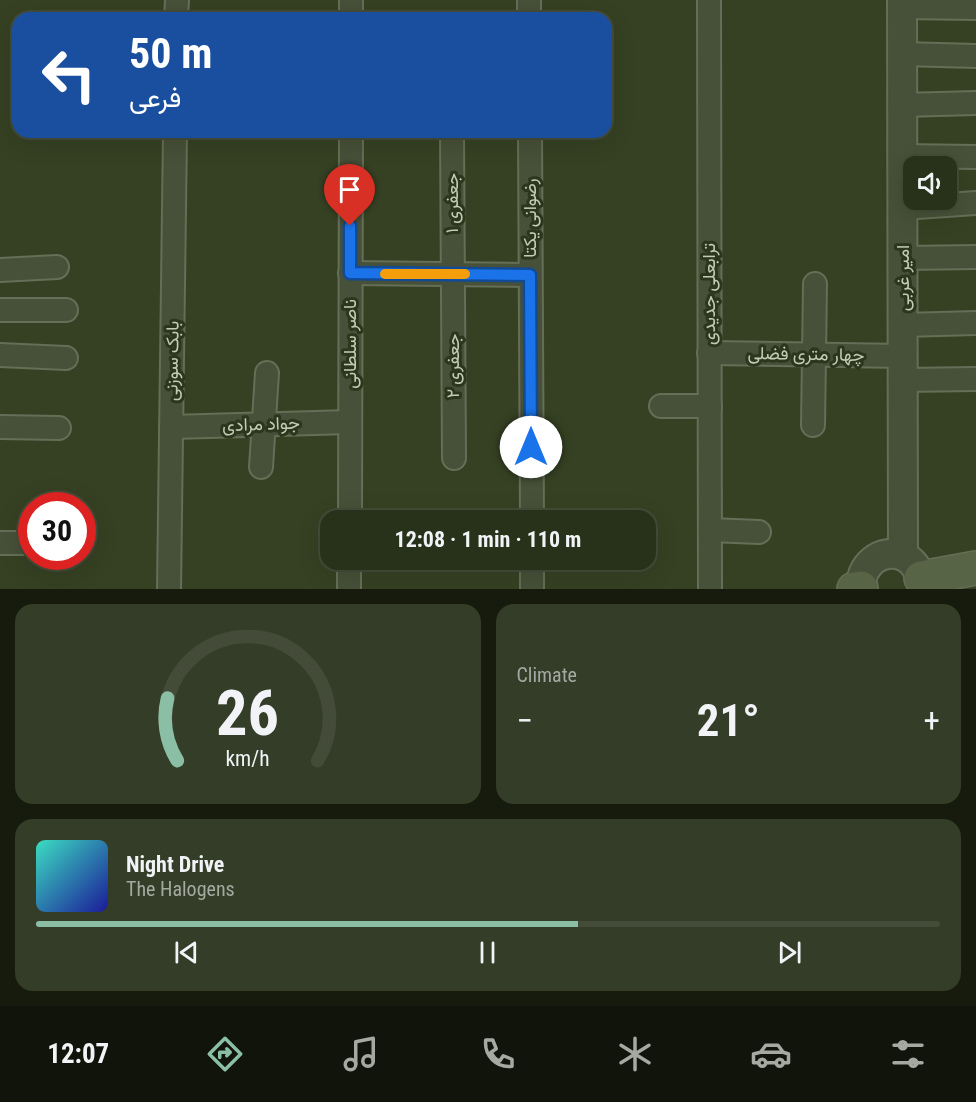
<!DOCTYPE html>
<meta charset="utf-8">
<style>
:root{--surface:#28311a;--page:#343d27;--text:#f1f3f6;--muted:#a5a9a2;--line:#444c39;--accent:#8abfa5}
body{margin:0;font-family:"Roboto Condensed",Vazirmatn,sans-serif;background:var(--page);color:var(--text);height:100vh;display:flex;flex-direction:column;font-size:22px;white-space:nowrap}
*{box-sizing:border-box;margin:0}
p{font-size:20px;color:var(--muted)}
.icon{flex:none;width:33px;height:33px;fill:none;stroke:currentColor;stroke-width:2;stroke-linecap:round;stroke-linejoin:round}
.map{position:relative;height:589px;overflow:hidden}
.side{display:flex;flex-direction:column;gap:15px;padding:15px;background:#161b0e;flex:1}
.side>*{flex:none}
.hud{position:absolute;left:12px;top:12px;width:600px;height:126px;border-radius:18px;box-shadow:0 6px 24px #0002,0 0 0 2px var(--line);background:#1a4fa0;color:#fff;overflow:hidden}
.tools{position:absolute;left:903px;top:156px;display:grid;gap:12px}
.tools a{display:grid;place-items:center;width:54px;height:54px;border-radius:12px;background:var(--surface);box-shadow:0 6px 24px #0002,0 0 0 2px var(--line);font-size:30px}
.speed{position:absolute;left:18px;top:492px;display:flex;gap:12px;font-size:30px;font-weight:700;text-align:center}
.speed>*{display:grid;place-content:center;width:78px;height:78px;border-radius:50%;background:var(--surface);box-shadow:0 6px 24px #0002,0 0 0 2px var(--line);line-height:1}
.speed .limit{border:9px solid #d22;background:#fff;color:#111}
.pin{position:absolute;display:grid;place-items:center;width:51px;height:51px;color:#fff;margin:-62px -26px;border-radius:50% 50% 50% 0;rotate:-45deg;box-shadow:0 0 6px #0007}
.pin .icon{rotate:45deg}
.me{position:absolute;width:66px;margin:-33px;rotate:0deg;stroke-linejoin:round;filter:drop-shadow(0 0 4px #0008)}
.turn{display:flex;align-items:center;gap:21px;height:126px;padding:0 18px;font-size:27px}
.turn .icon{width:78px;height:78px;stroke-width:2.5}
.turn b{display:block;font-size:42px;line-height:51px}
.big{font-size:45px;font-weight:700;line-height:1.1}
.side .tile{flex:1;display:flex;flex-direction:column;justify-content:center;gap:9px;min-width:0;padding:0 21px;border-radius:18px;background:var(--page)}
.side .dial{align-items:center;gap:0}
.dial svg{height:156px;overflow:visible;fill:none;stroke:var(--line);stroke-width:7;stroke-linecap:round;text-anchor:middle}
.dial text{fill:var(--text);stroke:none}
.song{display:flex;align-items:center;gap:18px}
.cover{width:72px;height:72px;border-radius:9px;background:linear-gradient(135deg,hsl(170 70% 55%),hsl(240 70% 35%))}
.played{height:6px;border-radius:3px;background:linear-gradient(90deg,var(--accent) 60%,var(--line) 60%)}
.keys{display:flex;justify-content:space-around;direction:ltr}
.heat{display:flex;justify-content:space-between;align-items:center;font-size:33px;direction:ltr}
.side .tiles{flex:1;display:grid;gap:15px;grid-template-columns:1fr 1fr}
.tile:last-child{grid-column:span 2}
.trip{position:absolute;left:320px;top:510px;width:336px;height:60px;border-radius:18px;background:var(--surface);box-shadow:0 6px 24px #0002,0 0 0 2px var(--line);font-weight:700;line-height:60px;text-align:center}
.tab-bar{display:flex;height:96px;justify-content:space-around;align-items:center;background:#10140a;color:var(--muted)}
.tab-bar .icon{width:42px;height:42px}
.tab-bar .current{color:var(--accent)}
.tab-bar b{font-size:27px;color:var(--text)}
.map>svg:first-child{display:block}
</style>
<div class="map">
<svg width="976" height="589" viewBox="0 0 976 589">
<rect width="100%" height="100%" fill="#364123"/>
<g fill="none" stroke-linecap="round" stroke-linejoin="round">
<defs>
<g id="minor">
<path d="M529,0V18"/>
<path d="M709,0L710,589"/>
<path d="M902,7L976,8"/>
<path d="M176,18L177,0"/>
<path d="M351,18V0"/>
<path d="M902,54L976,56"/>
<path d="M902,105L976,103"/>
<path d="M452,132L454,458"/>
<path d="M530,132L532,520"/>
<path d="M903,156L976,157"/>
<path d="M903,208L976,203"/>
<path d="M903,258L976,257"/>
<path d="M0,270L57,267"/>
<path d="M350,273L530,275"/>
<path d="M0,310H66"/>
<path d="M903,325L976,323"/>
<path d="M709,353L903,356"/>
<path d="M0,355L66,358"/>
<path d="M903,380L976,379"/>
<path d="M661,406H710"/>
<path d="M813,425L815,284"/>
<path d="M0,427L59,428"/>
<path d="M171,427L350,422"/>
<path d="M261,467L267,373"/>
<path d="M350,520L351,132"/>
<path d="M710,530L759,532"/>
<path d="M0,543H32"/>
<path d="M532,560V589"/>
<path d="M169,589L175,132"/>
<path d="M349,589V560"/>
</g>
<g id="tertiary">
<path d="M902,0L903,555"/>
<path d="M861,589C861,583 862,575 865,570C876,550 905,547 917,569"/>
</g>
<g id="secondary">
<path d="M921,578L976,568"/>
<path d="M854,589L861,588"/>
</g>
</defs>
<!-- minor casing -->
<use href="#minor" stroke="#656e56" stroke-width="26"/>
<!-- tertiary casing -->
<use href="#tertiary" stroke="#656e56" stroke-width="32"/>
<!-- secondary casing -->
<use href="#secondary" stroke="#656e56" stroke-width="36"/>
<!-- minor -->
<use href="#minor" stroke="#475038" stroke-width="22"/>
<!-- tertiary -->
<use href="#tertiary" stroke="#475038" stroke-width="28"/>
<!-- secondary -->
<use href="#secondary" stroke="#576445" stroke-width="33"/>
</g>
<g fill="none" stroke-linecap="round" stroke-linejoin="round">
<defs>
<path id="route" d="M350,226V273L530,275L531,447"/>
</defs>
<!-- route casing -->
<use href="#route" stroke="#114b97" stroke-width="15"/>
<!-- route -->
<use href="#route" stroke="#1a73e8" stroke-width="10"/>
<!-- slow -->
<path stroke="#f59e0b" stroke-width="10" d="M385,274H465"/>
</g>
<g text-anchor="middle" stroke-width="6" stroke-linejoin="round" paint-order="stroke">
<!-- street labels -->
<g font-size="18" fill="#c2cbb4" stroke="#2c361d">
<text transform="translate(452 203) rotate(-90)" y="6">جعفری ۱</text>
<text transform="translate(530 218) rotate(-90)" y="6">رضوانی یکتا</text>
<text transform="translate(903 278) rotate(-90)" y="6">امیر غربی</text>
<text transform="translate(709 294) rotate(-90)" y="6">ترابعلی جدیدی</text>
<text transform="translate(350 344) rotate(-90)" y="6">ناصر سلطانی</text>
<text transform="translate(806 354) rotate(1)" y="6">چهار متری فضلی</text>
<text transform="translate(172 361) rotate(-89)" y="6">بابک سوزنی</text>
<text transform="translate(453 366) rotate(-90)" y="6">جعفری ۲</text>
<text transform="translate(261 424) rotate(-2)" y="6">جواد مرادی</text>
</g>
</g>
</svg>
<div class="tools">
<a><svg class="icon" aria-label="sound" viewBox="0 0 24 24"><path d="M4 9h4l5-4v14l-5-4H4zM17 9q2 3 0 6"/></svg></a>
</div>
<div class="speed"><div class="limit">30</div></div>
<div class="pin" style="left:350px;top:226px;background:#d93025"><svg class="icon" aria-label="arrive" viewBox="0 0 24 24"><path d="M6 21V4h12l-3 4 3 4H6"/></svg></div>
<svg class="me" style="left:531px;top:447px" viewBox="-20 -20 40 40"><circle r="19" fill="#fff"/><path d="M0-13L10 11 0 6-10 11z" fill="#1a73e8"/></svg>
<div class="trip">12:08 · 1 min · 110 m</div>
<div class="hud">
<div class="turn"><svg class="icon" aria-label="left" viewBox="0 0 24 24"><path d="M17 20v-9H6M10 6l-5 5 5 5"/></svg><div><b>50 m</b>فرعی</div></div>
</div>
</div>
<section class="side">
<div class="tiles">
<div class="tile dial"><svg viewBox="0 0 100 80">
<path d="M14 69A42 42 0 1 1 86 69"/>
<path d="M14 69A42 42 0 0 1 9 37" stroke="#8abfa5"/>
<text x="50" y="56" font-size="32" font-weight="700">26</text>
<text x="50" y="72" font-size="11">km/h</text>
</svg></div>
<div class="tile"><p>Climate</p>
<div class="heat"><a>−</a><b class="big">21°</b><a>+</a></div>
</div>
<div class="tile">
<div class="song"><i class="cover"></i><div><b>Night Drive</b><p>The Halogens</p></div></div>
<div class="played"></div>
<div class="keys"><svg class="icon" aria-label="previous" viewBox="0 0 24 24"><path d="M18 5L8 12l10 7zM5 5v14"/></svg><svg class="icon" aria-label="pause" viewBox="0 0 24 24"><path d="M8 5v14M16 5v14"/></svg><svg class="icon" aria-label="next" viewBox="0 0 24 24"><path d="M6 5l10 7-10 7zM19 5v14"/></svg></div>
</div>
</div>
</section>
<nav class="tab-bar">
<b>12:07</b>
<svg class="icon current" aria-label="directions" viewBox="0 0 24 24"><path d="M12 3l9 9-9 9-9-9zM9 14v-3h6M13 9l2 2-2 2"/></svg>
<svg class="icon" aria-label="music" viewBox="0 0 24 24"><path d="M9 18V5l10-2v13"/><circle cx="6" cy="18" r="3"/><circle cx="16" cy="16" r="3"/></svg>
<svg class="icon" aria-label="phone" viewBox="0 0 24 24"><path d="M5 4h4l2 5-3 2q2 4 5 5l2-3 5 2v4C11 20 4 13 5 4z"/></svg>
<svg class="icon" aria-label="climate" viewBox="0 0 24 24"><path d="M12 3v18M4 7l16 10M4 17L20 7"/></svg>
<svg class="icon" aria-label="car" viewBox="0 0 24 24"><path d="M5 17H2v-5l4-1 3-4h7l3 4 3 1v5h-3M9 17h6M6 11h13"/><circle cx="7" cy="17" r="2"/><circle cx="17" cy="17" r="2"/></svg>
<svg class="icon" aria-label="filters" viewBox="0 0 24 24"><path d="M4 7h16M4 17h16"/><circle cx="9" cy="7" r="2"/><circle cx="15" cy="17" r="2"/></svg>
</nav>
